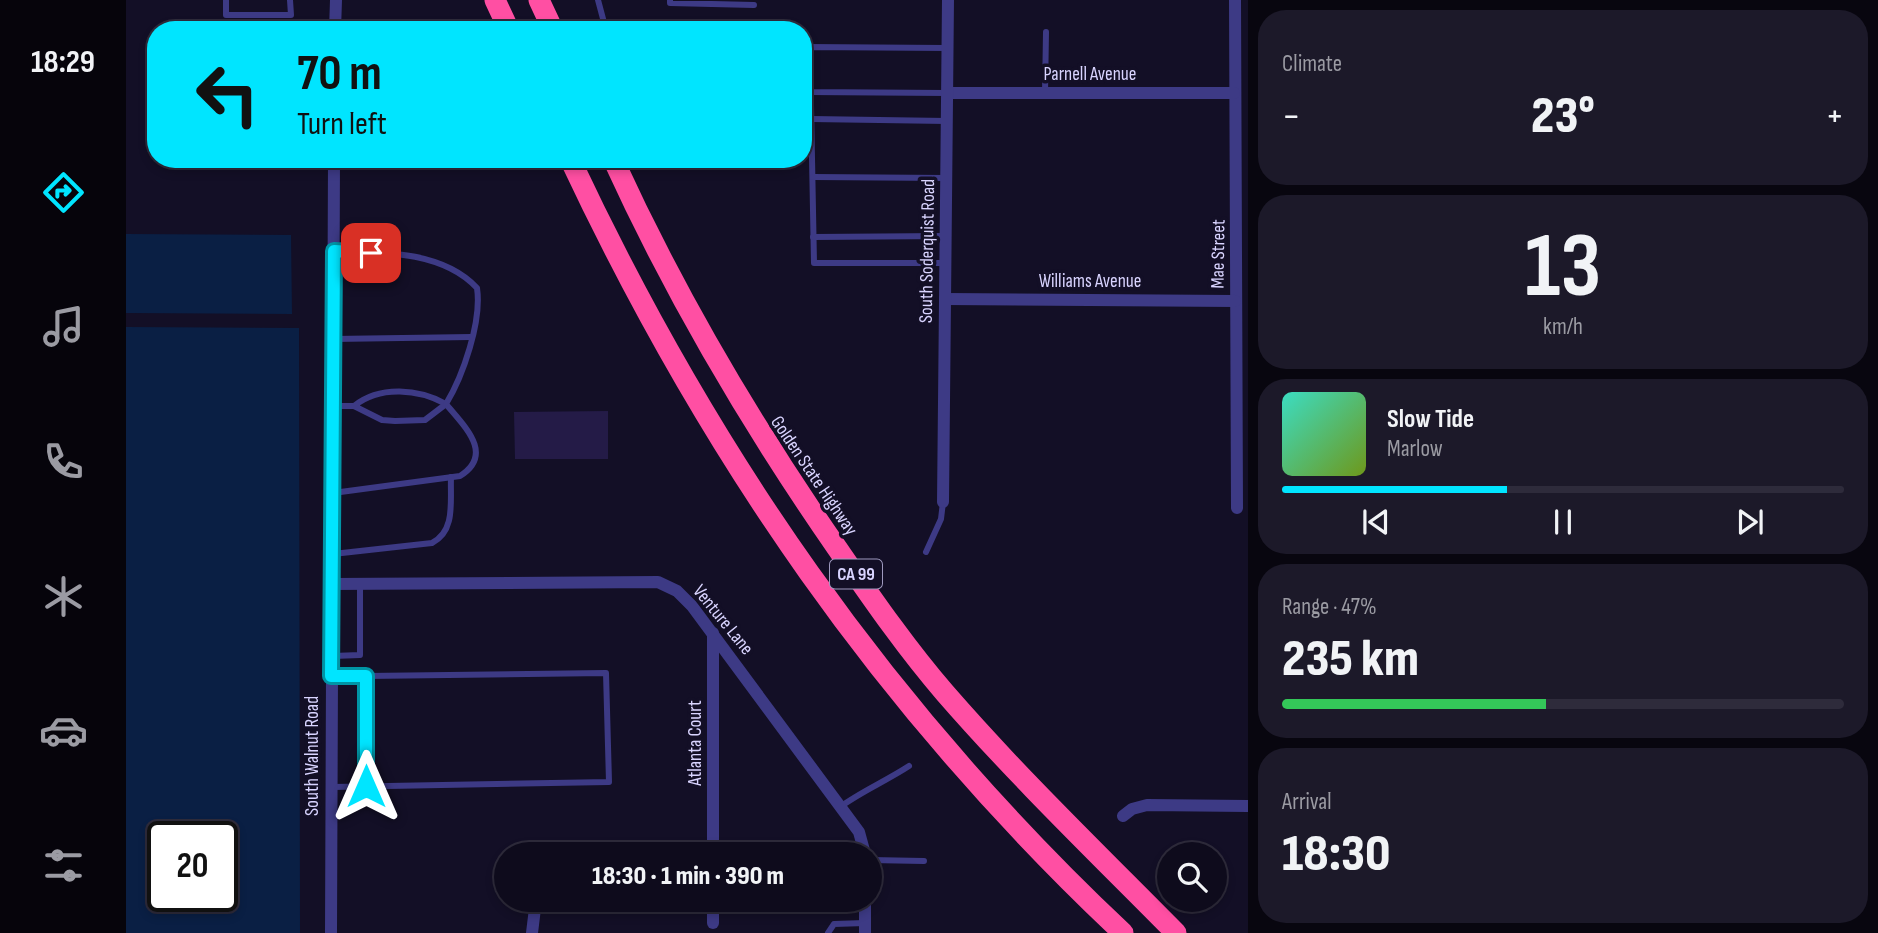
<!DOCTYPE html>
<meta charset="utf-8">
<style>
:root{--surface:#0e0b1c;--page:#1c1929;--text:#f1f3f6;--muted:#9b9ba3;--line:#2e2b3b;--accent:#00e5ff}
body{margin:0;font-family:"Sofia Sans Condensed",sans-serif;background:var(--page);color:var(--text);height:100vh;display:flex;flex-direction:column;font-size:26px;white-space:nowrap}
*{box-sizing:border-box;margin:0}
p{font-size:23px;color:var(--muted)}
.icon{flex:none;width:38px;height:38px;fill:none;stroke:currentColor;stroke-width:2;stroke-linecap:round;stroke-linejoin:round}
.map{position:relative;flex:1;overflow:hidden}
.side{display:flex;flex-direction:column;gap:10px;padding:10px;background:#08060f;width:630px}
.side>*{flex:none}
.banner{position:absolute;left:21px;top:21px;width:665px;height:147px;border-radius:28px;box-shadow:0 4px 10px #0003,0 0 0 2px var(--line);background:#00e5ff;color:#111;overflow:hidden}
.buttons{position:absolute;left:1031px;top:842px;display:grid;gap:14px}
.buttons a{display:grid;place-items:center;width:70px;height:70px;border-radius:50%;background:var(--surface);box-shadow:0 4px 10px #0003,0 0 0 2px var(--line);font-size:35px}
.speed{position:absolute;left:21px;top:821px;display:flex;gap:14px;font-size:35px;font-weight:700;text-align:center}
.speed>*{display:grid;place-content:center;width:91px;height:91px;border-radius:50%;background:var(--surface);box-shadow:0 4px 10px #0003,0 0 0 2px var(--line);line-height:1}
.speed .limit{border:4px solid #111;border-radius:10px;background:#fff;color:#111}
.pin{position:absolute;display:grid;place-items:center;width:60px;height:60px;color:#fff;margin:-30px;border-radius:14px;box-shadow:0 4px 10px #0006}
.me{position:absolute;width:77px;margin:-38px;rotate:0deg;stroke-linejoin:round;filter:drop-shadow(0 0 5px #0008)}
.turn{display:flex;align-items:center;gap:24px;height:147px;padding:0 35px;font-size:32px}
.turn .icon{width:91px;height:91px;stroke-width:2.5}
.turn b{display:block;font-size:49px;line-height:60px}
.big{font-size:52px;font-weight:800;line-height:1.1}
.side .card{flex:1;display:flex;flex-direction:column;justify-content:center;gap:10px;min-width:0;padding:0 24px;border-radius:28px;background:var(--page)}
.side .dial{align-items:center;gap:0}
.dial b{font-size:91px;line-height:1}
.song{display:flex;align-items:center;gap:21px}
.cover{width:84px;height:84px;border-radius:10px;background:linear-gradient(135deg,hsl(170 70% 55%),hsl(80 70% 35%))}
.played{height:7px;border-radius:4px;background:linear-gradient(90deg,var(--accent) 40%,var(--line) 40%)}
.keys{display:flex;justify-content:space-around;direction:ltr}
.heat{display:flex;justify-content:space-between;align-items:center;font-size:38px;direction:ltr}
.charge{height:10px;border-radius:5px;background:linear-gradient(90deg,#34c759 47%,var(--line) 0)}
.trip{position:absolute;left:368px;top:842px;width:388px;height:70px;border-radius:35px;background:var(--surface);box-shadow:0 4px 10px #0003,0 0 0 2px var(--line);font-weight:800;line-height:70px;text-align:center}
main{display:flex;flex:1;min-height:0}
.menu{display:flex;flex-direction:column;width:126px;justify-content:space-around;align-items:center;background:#06040b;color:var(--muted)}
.menu .icon{width:49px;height:49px}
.menu .selected{color:var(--accent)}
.menu b{font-size:32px;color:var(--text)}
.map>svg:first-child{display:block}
</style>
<main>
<nav class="menu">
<b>18:29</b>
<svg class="icon selected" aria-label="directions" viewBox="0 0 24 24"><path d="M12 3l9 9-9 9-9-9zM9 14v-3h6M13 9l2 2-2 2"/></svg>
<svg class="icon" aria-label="music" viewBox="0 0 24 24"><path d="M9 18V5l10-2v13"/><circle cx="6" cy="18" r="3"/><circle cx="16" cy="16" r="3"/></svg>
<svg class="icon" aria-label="phone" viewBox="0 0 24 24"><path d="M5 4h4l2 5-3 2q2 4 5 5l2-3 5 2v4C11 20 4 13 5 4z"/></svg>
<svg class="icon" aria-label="climate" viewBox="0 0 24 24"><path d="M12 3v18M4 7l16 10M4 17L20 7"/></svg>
<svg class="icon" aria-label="car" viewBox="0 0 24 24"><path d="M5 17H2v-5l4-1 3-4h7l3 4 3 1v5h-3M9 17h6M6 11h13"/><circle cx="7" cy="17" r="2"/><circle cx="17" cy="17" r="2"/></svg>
<svg class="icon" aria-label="filters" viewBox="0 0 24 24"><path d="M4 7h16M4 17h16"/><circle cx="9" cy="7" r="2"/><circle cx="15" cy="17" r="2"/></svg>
</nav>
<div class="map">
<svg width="1122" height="933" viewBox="0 0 1122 933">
<rect width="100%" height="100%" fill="#130f26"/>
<!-- water -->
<g fill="#0a1f44" fill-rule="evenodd">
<path d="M0,234L165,235L166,314L0,313Z"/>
<path d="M0,327L173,328L174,933H0ZM37,836H96V896H37Z"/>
</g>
<!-- building -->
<path fill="#241b47" d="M482,411V459H389L388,412Z"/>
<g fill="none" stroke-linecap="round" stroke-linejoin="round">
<!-- service -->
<g stroke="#3d3a85" stroke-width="6">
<path d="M100,0V15H165L164,0"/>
<path d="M472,0L480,30"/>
<path d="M544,0V3L628,5"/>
<path d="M681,92L685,105L688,263H819"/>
<path d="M821,93L681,92V47L821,48"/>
<path d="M919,93L920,32"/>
<path d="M685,119L821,121"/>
<path d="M687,177L820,178"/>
<path d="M687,237L820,236"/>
<path d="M207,339L345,337"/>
<path d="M206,406H228L256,420L269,421L299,420L320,404C293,389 254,385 228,406"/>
<path d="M207,493L334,476C369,454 338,426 320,404C337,376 356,321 351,288C317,251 256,252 209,251"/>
<path d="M800,552L815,519L817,502"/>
<path d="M207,554L306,543C330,531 324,501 325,477"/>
<path d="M207,656L234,655V585"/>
<path d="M205,676H240V786"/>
<path d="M207,787L483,782L480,673L240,676"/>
<path d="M714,807C736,791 760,781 783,766"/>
<path d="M744,860L798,861"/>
<path d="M702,933L708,924L739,923"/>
</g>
<!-- minor -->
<g stroke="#3d3a85" stroke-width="12">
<path d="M1109,0L1111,508"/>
<path d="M209,30L210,0"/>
<path d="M821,93H1108"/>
<path d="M819,299L1109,301"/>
<path d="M817,502L822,0"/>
<path d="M205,584L532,582L551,591L566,606L733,832L739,854"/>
<path d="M587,633V854"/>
<path d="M997,816L1006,809L1021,805L1122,806"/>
<path d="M587,900V923"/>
<path d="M739,900V933"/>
<path d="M205,933L208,159"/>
<path d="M406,933L410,900"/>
</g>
<!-- motorway -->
<g stroke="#ff4fa3" stroke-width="21">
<path d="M369,0L383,30"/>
<path d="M413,0L427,30"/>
<path d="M444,159C583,455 758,708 997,933"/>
<path d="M487,159C550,297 625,424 711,548C745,597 780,648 819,693C892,777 972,854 1050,933"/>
</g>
</g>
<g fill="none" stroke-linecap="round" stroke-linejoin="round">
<defs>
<path id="route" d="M240,786V676H205L208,251L245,253"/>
</defs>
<!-- route casing -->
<use href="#route" stroke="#0095a6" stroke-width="18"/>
<!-- route -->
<use href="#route" stroke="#00e5ff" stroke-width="12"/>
</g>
<g text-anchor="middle" stroke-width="7" stroke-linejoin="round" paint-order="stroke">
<!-- shield labels -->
<rect fill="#130f26" stroke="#9e99be" stroke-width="2" x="704" y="559.5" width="52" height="29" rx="5"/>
<g font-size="18" font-weight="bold" fill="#d9d4ff">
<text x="730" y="580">CA 99</text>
</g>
<!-- street labels -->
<g font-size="19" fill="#d9d4ff" stroke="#130f26">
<text x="964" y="80">Parnell Avenue</text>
<text transform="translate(800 251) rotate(-89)" y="7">South Soderquist Road</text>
<text transform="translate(1091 254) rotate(-89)" y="7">Mae Street</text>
<text x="964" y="287">Williams Avenue</text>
<text transform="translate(689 475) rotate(56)" y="7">Golden State Highway</text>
<text transform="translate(598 619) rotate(51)" y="7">Venture Lane</text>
<text transform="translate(568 743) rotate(-90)" y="7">Atlanta Court</text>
<text transform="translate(185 756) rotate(-90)" y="7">South Walnut Road</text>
</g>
</g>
</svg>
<div class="buttons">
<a><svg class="icon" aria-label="search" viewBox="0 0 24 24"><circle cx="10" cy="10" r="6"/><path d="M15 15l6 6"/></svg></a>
</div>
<div class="speed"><div class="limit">20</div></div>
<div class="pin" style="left:245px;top:253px;background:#d93025"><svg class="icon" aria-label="arrive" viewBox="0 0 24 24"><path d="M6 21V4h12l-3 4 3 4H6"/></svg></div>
<svg class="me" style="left:240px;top:786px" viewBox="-20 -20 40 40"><path d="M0-17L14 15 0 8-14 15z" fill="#00e5ff" stroke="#fff" stroke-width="4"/></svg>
<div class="trip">18:30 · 1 min · 390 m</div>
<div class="banner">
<div class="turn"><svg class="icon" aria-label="left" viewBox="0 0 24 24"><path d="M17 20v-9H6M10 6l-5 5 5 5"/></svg><div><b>70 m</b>Turn left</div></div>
</div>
</div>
<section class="side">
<div class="card"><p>Climate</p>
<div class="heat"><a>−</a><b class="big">23°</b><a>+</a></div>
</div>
<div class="card dial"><b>13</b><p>km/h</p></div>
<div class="card">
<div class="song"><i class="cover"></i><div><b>Slow Tide</b><p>Marlow</p></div></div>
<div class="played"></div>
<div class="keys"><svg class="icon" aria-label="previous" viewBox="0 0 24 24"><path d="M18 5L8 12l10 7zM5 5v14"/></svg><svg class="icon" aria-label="pause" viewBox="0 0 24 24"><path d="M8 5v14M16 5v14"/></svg><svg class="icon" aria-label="next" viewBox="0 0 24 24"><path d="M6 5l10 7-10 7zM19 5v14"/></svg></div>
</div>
<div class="card"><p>Range · 47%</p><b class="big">235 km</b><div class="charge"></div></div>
<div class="card"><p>Arrival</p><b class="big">18:30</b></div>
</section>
</main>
